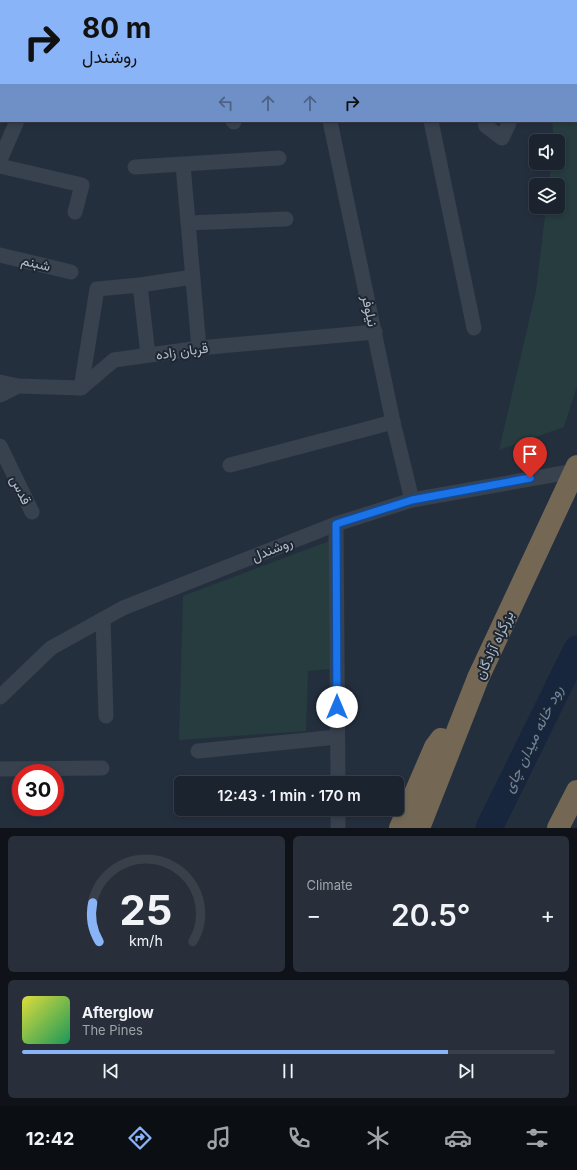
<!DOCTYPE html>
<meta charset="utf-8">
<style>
:root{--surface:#1b232e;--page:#282f3a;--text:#f1f3f6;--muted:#a0a4aa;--line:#39404a;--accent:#8ab4f8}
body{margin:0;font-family:Inter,Vazirmatn,sans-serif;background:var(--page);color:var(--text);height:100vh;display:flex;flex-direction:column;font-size:15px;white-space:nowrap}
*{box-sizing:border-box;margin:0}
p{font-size:13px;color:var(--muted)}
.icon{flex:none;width:22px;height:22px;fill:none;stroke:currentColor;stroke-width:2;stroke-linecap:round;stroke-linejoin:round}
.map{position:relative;height:828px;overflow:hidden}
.panel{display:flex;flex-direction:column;gap:8px;padding:8px;background:#0f1319;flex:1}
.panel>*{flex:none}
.guide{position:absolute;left:0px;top:0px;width:577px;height:122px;box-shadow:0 2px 6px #0003,0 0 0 1px var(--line);background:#8ab4f8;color:#111;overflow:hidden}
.tools{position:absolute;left:529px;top:134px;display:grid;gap:8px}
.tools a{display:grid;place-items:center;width:36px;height:36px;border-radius:6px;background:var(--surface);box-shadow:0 2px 6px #0003,0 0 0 1px var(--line);font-size:20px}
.speed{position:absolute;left:12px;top:764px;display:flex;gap:8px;font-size:20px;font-weight:700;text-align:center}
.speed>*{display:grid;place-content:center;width:52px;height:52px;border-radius:50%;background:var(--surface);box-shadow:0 2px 6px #0003,0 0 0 1px var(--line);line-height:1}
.speed .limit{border:6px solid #d22;background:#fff;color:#111}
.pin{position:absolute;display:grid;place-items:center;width:34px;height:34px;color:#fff;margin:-41px -17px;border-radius:50% 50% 50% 0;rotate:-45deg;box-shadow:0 0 4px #0007}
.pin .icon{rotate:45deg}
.me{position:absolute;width:44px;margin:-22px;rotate:0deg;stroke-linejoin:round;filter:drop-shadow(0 0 3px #0008)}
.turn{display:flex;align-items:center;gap:14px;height:84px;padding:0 16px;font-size:18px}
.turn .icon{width:52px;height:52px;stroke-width:2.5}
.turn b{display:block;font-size:28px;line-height:34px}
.lanes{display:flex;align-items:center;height:38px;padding:0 16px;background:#0003;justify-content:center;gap:20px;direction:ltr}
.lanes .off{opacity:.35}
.big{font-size:30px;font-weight:600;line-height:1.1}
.panel .widget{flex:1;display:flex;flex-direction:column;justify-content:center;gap:6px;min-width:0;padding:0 14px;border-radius:6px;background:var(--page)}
.panel .dial{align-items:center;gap:0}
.dial svg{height:104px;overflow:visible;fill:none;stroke:var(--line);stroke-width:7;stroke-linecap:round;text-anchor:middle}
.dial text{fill:var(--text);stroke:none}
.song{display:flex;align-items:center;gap:12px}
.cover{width:48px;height:48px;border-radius:6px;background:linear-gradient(135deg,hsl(60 70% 55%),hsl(150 70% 35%))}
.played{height:4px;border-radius:2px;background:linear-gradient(90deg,var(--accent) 80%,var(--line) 80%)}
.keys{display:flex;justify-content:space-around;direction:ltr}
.heat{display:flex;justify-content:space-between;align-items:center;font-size:22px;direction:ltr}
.panel .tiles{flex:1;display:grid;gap:8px;grid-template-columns:1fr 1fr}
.widget:last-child{grid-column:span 2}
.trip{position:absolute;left:174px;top:776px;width:230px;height:40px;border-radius:6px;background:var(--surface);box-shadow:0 2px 6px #0003,0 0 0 1px var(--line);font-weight:600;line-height:40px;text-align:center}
.tab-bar{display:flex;height:64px;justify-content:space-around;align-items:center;background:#0b0e12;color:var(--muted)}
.tab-bar .icon{width:28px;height:28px}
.tab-bar .current{color:var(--accent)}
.tab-bar b{font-size:18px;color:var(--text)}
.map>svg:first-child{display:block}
</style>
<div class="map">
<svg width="577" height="828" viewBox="0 0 577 828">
<rect width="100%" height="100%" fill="#242f3e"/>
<!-- green -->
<g fill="#263c3f">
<path d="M544,0H577V386L564,427L499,450L536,291L546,207H558V185H549L551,163H558V141H554L552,121H576V1H544Z"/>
<path d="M332,540L330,669L308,671L306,731L179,740L183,596Z"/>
</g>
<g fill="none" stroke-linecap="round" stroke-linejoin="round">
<!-- river -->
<path stroke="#17263c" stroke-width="27" d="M489,828L577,649"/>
<!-- minor -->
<g stroke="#38414e" stroke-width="15">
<path d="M198,0V1"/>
<path d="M307,0V1"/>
<path d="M406,0V1"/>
<path d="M485,0L486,1"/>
<path d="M233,121L234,122"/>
<path d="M330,121L393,422L412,500"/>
<path d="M431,121L474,328"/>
<path d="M485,121L486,126L502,138L509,123V121"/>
<path d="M0,160L17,121"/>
<path d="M183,165L199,348"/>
<path d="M0,166L82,185L75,212"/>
<path d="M135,167L279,158"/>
<path d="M188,223L286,219"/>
<path d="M0,255L71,272"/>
<path d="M148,355L140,285L193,277"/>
<path d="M0,382L18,386L81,388L114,360L199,348L375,332"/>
<path d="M81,388L97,289L140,285"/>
<path d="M0,395L18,386"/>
<path d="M0,446L32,512"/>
<path d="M230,465L393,422"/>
<path d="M336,524L338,783"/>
<path d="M103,619L106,716"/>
<path d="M0,697L51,648L123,608L336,524L412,500L575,471"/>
<path d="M198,751L337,737"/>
<path d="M0,769L102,768"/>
<path d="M338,809V828"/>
</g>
<!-- highway -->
<g stroke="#746855" stroke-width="22">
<path d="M400,828L435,747L441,739"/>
<path d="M419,828L478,678L577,466"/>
<path d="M558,828L577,791"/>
</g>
</g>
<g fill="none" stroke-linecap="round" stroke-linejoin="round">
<defs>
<path id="route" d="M337,707L336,524L412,500L530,478"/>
</defs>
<!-- route casing -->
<use href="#route" stroke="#114b97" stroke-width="10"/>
<!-- route -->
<use href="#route" stroke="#1a73e8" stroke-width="7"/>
</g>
<g text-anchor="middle" stroke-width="4" stroke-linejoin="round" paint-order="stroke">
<!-- street labels -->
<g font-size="14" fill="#b4bcc9" stroke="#1d2633">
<text transform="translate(36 263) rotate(13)" y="5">شبنم</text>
<text transform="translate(370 311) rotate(78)" y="5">نیلوفر</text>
<text transform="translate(182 351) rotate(-8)" y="5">قربان زاده</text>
<text transform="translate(21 490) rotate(64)" y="5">قدس</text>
<text transform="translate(272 549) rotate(-22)" y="5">روشندل</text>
<text transform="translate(494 645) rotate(-65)" y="5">بزرگراه آزادگان</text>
</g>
<!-- water labels -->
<g font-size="15" font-style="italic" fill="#6d86a8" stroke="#1d2633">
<text transform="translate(533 739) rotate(-64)" y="5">رود خانه میدان چای</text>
</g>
</g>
</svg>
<div class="tools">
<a><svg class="icon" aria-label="sound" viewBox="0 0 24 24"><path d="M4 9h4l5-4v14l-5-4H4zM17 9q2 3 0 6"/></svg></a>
<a><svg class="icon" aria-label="layers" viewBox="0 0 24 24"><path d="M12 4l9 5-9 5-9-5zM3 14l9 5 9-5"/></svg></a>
</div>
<div class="speed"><div class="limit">30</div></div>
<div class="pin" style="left:530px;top:478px;background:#d93025"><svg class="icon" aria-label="arrive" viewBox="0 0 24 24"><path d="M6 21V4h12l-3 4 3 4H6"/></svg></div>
<svg class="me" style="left:337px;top:707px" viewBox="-20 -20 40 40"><circle r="19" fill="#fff"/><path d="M0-13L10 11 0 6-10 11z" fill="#1a73e8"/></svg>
<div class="trip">12:43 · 1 min · 170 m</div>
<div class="guide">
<div class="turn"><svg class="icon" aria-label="right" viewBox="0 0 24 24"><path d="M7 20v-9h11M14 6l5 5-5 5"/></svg><div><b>80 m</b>روشندل</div></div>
<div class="lanes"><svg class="icon off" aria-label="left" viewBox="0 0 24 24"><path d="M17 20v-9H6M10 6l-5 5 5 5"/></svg><svg class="icon off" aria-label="ahead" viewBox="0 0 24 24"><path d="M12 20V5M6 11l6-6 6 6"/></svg><svg class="icon off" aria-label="ahead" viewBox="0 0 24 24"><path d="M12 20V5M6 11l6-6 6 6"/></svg><svg class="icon" aria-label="right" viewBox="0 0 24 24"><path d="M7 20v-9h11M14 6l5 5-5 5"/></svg></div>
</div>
</div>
<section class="panel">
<div class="tiles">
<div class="widget dial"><svg viewBox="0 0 100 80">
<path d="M14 69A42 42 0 1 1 86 69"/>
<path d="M14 69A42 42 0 0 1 9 39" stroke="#8ab4f8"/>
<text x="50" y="56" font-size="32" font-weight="700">25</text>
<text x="50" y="72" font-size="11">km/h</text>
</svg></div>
<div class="widget"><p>Climate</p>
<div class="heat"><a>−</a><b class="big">20.5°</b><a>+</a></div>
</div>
<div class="widget">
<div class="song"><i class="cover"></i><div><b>Afterglow</b><p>The Pines</p></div></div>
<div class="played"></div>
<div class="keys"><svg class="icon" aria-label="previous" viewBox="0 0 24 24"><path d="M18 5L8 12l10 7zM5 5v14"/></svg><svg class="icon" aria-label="pause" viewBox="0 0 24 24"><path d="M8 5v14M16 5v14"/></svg><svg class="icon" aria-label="next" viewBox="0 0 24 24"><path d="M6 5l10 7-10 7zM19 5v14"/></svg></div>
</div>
</div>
</section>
<nav class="tab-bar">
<b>12:42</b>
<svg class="icon current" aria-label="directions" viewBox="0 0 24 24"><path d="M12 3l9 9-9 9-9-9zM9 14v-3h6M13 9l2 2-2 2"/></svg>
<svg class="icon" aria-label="music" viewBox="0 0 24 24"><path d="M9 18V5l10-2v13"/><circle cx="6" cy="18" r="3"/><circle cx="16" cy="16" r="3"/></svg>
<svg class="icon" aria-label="phone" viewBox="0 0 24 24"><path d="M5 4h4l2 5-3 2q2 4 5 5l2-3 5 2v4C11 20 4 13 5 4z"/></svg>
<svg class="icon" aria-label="climate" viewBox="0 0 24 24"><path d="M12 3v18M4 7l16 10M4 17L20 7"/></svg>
<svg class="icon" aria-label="car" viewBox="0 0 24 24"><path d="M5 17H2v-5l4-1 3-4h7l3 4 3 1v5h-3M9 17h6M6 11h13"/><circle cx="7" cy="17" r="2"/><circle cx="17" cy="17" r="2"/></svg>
<svg class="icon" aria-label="filters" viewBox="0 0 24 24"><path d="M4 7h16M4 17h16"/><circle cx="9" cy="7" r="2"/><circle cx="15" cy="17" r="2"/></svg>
</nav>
